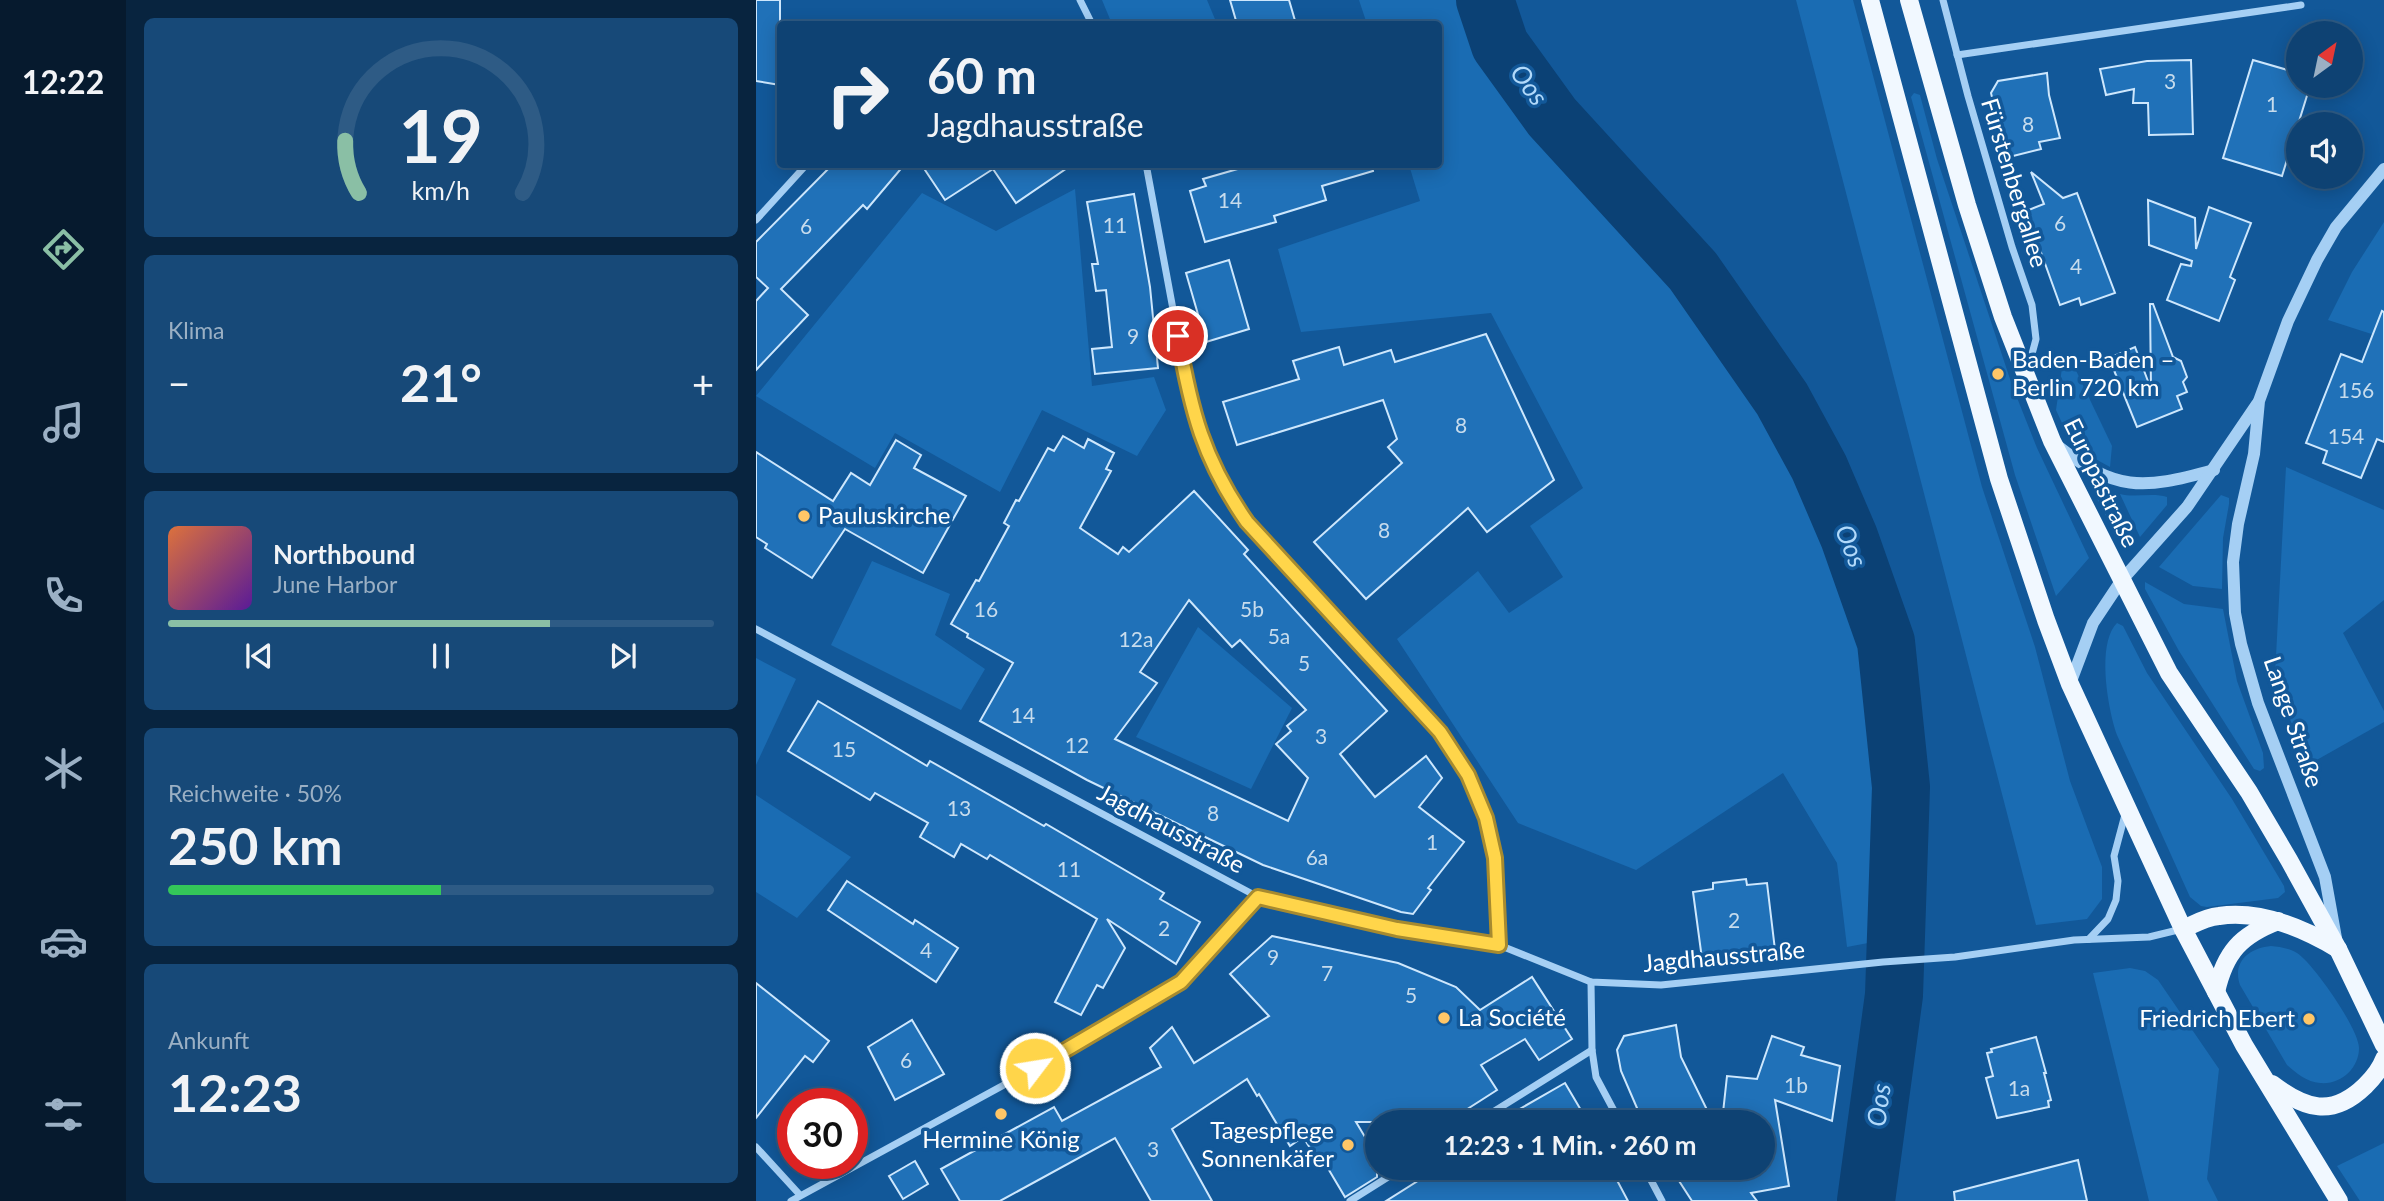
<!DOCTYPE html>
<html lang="de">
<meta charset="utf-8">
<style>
:root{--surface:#0e4273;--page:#174978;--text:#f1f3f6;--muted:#9bb0c4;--line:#2e5b85;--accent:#8abfa5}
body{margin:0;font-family:Lato,sans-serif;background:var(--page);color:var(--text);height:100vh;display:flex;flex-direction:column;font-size:26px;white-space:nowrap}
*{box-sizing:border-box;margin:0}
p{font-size:23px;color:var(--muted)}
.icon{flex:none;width:38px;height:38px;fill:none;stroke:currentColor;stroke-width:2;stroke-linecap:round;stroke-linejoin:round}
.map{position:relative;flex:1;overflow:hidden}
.sheet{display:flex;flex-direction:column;gap:18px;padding:18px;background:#08243f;width:630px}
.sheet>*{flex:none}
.guide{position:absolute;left:21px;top:21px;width:665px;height:147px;border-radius:7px;box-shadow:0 4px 18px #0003,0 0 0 2px var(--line);background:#0e4273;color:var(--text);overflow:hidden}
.needle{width:46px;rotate:33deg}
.tools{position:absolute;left:1530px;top:21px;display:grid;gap:14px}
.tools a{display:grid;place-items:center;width:77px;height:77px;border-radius:50%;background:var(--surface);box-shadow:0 4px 18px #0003,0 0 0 2px var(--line);font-size:35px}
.speed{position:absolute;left:21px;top:1088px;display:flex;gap:14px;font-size:35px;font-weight:700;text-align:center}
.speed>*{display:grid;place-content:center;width:91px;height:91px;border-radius:50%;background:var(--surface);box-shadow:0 4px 18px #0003,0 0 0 2px var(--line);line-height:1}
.speed .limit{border:10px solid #d22;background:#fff;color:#111}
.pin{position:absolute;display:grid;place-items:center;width:60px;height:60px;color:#fff;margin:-30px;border:4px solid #fff;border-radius:50%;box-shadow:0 2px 7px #0007}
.me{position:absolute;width:77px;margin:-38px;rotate:59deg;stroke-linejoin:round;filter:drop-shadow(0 0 5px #0008)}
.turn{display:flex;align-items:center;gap:24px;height:147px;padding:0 35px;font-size:32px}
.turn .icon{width:91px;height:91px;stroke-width:2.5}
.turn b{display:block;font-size:49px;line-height:60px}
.big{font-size:52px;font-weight:700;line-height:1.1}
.sheet .tile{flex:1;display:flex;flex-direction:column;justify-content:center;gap:10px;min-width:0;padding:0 24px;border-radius:10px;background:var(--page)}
.sheet .dial{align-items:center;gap:0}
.dial svg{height:182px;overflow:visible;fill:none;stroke:var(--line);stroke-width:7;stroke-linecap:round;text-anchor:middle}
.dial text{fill:var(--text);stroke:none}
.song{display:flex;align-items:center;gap:21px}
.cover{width:84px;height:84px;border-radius:10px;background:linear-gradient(135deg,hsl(20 70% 55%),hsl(270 70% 35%))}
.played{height:7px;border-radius:4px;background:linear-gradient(90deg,var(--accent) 70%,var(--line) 70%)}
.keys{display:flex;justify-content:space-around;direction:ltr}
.heat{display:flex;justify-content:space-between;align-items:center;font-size:38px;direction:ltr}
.charge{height:10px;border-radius:5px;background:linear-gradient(90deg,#34c759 50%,var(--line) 0)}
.trip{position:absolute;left:609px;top:1110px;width:410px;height:70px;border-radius:35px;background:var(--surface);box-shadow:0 4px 18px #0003,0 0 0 2px var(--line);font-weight:700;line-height:70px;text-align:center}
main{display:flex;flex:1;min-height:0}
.menu{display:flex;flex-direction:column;width:126px;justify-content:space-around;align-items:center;background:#061a2e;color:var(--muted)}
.menu .icon{width:49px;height:49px}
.menu .selected{color:var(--accent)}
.menu b{font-size:32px;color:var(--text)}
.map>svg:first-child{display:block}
</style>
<main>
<nav class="menu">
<b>12:22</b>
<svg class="icon selected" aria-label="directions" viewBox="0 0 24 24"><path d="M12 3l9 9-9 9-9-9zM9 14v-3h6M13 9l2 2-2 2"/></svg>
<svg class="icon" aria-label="music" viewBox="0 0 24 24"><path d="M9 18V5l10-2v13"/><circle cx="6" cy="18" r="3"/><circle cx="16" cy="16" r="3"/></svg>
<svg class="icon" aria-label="phone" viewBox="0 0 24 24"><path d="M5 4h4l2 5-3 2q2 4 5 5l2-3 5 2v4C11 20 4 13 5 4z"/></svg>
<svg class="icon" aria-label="climate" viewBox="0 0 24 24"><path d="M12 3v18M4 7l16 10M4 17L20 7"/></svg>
<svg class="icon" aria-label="car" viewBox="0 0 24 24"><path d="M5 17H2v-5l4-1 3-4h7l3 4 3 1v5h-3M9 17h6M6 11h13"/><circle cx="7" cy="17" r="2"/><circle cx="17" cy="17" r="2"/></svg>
<svg class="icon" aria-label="filters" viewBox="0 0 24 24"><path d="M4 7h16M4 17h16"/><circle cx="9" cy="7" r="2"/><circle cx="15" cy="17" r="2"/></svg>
</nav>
<section class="sheet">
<div class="tile dial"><svg viewBox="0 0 100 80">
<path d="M14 69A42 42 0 1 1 86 69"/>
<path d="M14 69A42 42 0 0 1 8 46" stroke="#8abfa5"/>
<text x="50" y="56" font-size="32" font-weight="700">19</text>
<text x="50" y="72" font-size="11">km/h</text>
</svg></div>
<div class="tile"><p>Klima</p>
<div class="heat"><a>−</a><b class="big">21°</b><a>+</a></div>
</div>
<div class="tile">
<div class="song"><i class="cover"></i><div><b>Northbound</b><p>June Harbor</p></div></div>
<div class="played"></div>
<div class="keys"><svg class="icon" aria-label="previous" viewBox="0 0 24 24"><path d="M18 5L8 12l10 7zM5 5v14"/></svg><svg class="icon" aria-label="pause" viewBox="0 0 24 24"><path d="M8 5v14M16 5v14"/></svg><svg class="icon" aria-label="next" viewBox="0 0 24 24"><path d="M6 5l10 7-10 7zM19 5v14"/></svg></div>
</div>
<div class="tile"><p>Reichweite · 50%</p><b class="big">250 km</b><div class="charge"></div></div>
<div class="tile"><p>Ankunft</p><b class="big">12:23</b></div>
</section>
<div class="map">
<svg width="1628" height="1201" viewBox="0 0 1628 1201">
<rect width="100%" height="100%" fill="#125899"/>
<!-- green -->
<g fill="#1a6cb3">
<path d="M346,0H451L461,24H356Z"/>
<path d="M603,0H719L737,65L824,189L931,302L1048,472L1105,616L1127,751L1133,939L1091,947L1081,863L1027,773L880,870L762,823L641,639L722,571L753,613L807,577L774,526L827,488L735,313L545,332L522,249L664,201L653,165L682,164V24H611Z"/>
<path d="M1040,0H1097L1226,487L1279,647L1314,781L1346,867V899L1331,919L1280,925Z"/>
<path d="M1158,93L1164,95L1181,159L1256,385L1281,448L1333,558L1300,596L1259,475L1155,97Z"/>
<path d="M319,189L336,386L398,377L410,410L381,456L286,410L244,492L139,433L119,468L0,396L166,193L240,231Z"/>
<path d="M1628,222V338L1572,320L1596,272Z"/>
<path d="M1314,358L1356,446L1354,467L1332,455L1320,446L1311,434L1300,410L1307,361Z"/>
<path d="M1530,467L1628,510V600L1587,633L1628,711V722L1550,766L1519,675Z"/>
<path d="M1340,485L1347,488L1345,494L1361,528L1358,532L1336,489Z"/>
<path d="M1364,494C1379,498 1397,492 1411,497V505L1384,537Z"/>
<path d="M1465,495L1473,498V504L1467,538L1466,589L1437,586L1403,567Z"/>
<path d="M116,561L194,594L179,635L229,669L205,710L75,645Z"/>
<path d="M1389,582L1428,604L1467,609L1481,681L1507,753L1508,768L1504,771L1498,769L1423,651L1389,589Z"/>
<path d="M1361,623L1367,626L1391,673L1476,799L1528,886L1529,892L1522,898L1451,907L1445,906L1434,897L1361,735C1352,710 1340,644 1361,623Z"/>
<path d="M442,627L536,708L495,789L380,737Z"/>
<path d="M0,658L40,679L0,765Z"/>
<path d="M0,795L95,857L41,918L0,892Z"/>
<path d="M1515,946C1524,947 1533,948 1541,953C1557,963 1603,1029 1603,1048C1603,1068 1585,1085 1564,1083C1551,1082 1540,1073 1531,1065L1484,985C1476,962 1493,948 1515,946Z"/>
<path d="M1374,968L1389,971L1402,980L1463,1069L1451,1179L1462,1201H1393L1337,973Z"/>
<path d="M1628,1143V1201H1604L1581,1166Z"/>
</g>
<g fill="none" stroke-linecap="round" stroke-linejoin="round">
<!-- river -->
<path stroke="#0b4175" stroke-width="58" d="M729,0L744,45L796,117L937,271L1026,399L1063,467L1093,537L1130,642L1145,787L1138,995L1110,1201"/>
</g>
<!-- building -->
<g fill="#2071b8" stroke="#cde7fd" stroke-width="2" fill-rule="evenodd">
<path d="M0,0H24V85L0,81Z"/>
<path d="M474,0H533L540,24H481Z"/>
<path d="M1435,60L1437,134L1393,135L1392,103H1377L1378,89L1350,95L1344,69L1391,61Z"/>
<path d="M1497,60L1542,73V86H1554L1526,176L1467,158Z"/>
<path d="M1291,73L1293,95L1304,138L1283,142L1285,149L1253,157L1249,139L1246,140L1235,93L1242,81Z"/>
<path d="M77,164H149L111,209L107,205L25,289L52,315L0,370V301L12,288L0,277V242Z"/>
<path d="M165,164H317L260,203L237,169L189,200Z"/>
<path d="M499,164H616L617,171L566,186L570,200L518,216L520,222L449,242L434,191L450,186L447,179Z"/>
<path d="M1275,172L1307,198L1321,193L1359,293L1325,305L1323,298L1304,305L1270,211L1288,204Z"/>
<path d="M378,194L394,287L402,368L339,374L336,349L356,347L350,290L340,291L336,264H342L331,202Z"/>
<path d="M1392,200L1439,218L1440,249L1453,207L1495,223L1474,277L1479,280L1463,321L1411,300L1425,264L1435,266L1436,261L1393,245Z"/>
<path d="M473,260L493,329L450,342L430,273Z"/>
<path d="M1394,304H1397L1417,357L1425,361L1431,377L1427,382L1431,392L1421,396L1426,409L1381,427L1353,358L1379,347L1395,389Z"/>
<path d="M1626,311L1628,312V442L1621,439L1605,478L1567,463L1571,451L1550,443L1585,354L1606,362Z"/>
<path d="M730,334L798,480L731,532L712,508L610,599L558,542L646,463L632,447L641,439L627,400L481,445L467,402L543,379L537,361L583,347L588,365L635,350L639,362Z"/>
<path d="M307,436L328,448L332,439L358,453L350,469L355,471L324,528L362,554L367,547L373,552L438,491L492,550L488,554L631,711L584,754L619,797L670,756L686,778L663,807L708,842L672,888L675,890L657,914L645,912L507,865L331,780L224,721L257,663L211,637L212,634L195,624L220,580L223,581L253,526L248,523L260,500L263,501L292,448L298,451ZM433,600L476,647L484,640L550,710L531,726L535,731L520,744L552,778L532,821L359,739L401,683L384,672Z"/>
<path d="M140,440L165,455L158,468L210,496L167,573L89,529L56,578L9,548L11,544L0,537V452L77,501L95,473L114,485Z"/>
<path d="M62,701L171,766L174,761L288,826L290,824L408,893L404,899L444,922L420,964L351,919L369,948L347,988L341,985L325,1015L299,1002L341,919L234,855L231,859L205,844L198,857L164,837L172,823L119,793L114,800L32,751Z"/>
<path d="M990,879L991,885L1011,883L1019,950L946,959L937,892L957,889V883Z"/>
<path d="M91,881L157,924L159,920L202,948L180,982L72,910Z"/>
<path d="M516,936L642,963L700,987L724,1010L776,977L816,1039L783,1060L769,1039L725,1065L741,1090L691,1122H600L621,1157V1164L615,1167H621V1177L589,1197L570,1165L566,1167L547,1137L534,1146L503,1094L501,1096L491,1079L416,1129L456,1201H395L359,1138L244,1201H204L185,1169L298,1107L306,1121L405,1067L394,1048L416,1027L438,1063L513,1016L474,974Z"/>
<path d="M0,983L73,1041L57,1062L49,1056L0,1118Z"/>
<path d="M156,1020L188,1074L139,1100L112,1047Z"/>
<path d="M920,1025L925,1057L957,1122H887L865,1071L861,1050L868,1036Z"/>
<path d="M1016,1036L1048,1047L1045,1055L1084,1066L1076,1121L1019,1100L1033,1186L995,1193L1001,1201H936L914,1167H1006V1122H966L971,1076L1001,1079Z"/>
<path d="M1280,1037L1290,1073H1288L1295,1100L1292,1101L1293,1107L1241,1118L1230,1078L1237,1076L1231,1053L1236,1052L1235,1049Z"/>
<path d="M809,1083L832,1122H741Z"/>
<path d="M1322,1160L1331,1201H1199L1198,1192Z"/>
<path d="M159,1161L172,1184L147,1199L133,1176Z"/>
<path d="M684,1167H854L872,1201H630Z"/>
</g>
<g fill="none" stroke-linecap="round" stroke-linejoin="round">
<!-- minor -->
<g stroke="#a5cff4" stroke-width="7">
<path d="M324,0L336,24"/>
<path d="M1187,0L1212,96L1256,247L1276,305L1280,339L1272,369"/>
<path d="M1201,55L1545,5"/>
<path d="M390,164L432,390L440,419L454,459L469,490L491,522L684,732L712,775L730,818L739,858L743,945"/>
<path d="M0,220L51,164"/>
<path d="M0,629L502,897L641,929L743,945L835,982L905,985L1127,962L1199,957L1318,940L1393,937L1426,929"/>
<path d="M1333,939L1352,919L1360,900L1362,881L1358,856L1370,811"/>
<path d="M835,982L836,1050L840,1077L864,1122"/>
<path d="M721,1122L836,1050"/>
<path d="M0,1147L44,1195"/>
<path d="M888,1167L906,1201"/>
<path d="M35,1201L279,1068L425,982L502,897"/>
<path d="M594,1201L648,1167"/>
</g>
<!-- tertiary -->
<g stroke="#a5cff4" stroke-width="12">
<path d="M1299,444C1360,492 1385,490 1458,470"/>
<path d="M1314,684L1337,623L1365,581L1431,507L1501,404"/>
<path d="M1580,938L1569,877L1502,703L1485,644L1479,613L1477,562L1482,524L1498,454L1503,401L1532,321L1561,260L1580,227L1628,169"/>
</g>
<!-- primary -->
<g stroke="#f1f8ff" stroke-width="18">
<path d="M1114,0L1243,479L1290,620L1314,684L1427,929L1488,1045L1583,1201"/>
<path d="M1153,0L1211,205L1247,317L1296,441L1413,673L1493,792L1533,860L1582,949L1628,1045"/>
<path d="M1427,929C1438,924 1450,917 1463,916C1504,910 1547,928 1582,949"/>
<path d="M1460,992C1469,952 1485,935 1522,921"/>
<path d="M1516,1084C1549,1109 1576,1118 1609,1086C1617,1078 1624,1070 1628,1059"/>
</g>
</g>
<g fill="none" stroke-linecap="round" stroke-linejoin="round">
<defs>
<path id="route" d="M279,1068L425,982L502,897L641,929L743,945L739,858L730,818L712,775L684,732L491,522C447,459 435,411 422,336"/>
</defs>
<!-- route casing -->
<use href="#route" stroke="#a68a30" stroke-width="18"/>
<!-- route -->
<use href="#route" stroke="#ffd54a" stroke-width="12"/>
</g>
<!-- markers -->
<g fill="#ffc667" stroke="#125899" stroke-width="2.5">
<circle cx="1242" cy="374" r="7"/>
<circle cx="48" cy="516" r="7"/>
<circle cx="688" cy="1018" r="7"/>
<circle cx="1553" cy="1019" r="7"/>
<circle cx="245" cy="1114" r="7"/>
<circle cx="592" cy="1145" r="7"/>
</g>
<g text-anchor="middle" stroke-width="7" stroke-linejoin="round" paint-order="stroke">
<!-- number labels -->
<g font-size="21" fill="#c7dced">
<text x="1414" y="89">3</text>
<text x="1516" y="112">1</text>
<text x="1272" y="132">8</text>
<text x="474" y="208">14</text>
<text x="1304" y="231">6</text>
<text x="359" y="233">11</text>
<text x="50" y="234">6</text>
<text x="1320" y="274">4</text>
<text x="377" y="344">9</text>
<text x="1600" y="398">156</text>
<text x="705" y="433">8</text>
<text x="1590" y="444">154</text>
<text x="628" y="538">8</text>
<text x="230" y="617">16</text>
<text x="496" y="617">5b</text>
<text x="523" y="644">5a</text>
<text x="380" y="647">12a</text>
<text x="548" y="671">5</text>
<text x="267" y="723">14</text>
<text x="565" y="744">3</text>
<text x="321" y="753">12</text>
<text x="88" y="757">15</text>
<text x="203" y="816">13</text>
<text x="457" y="821">8</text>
<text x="676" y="850">1</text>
<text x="561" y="865">6a</text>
<text x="313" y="877">11</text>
<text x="978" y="928">2</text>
<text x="408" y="936">2</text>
<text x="170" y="958">4</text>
<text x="517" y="965">9</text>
<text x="571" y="981">7</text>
<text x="655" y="1003">5</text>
<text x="150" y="1068">6</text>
<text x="1040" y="1093">1b</text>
<text x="1263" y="1096">1a</text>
<text x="397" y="1157">3</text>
</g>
<!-- street labels -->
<g font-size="24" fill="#fff" stroke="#125899">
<text transform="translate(1258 183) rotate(73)" y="8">Fürstenbergallee</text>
<text transform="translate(1345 483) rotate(64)" y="8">Europastraße</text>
<text transform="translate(1537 722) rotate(71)" y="8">Lange Straße</text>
<text transform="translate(415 829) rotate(28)" y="8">Jagdhausstraße</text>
<text transform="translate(968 957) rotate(-5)" y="8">Jagdhausstraße</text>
</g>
<!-- poi labels -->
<g font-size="24" fill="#fff" stroke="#125899" text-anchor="start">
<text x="1256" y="368">Baden-Baden –<tspan x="1256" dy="28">Berlin 720 km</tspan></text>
<text x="62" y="524">Pauluskirche</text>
<text x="702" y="1026">La Société</text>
<text x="1539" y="1027" text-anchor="end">Friedrich Ebert</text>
<text x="578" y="1139" text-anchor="end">Tagespflege<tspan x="578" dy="28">Sonnenkäfer</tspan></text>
<text x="245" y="1148" text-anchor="middle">Hermine König</text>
</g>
<!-- water labels -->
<g font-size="26" font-style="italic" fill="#b1d9fa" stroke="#125899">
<text transform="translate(773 85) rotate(54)" y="9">Oos</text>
<text transform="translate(1095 546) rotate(68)" y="9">Oos</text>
<text transform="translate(1123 1105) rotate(-82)" y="9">Oos</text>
</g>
</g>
</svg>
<div class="tools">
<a><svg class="needle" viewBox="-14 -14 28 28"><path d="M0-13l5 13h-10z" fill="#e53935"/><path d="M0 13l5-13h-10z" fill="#9bb0c4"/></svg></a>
<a><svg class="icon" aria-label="sound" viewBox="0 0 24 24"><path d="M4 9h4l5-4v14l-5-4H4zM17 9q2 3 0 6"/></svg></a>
</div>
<div class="speed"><div class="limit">30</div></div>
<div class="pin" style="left:422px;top:336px;background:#d93025"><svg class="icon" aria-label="arrive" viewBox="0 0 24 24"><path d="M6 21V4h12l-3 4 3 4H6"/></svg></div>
<svg class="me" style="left:279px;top:1068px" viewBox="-20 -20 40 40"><circle r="17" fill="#ffd54a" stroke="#fff" stroke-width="3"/><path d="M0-11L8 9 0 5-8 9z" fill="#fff"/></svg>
<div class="trip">12:23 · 1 Min. · 260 m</div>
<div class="guide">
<div class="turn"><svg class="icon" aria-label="right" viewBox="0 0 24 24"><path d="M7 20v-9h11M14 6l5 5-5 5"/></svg><div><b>60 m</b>Jagdhausstraße</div></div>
</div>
</div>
</main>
